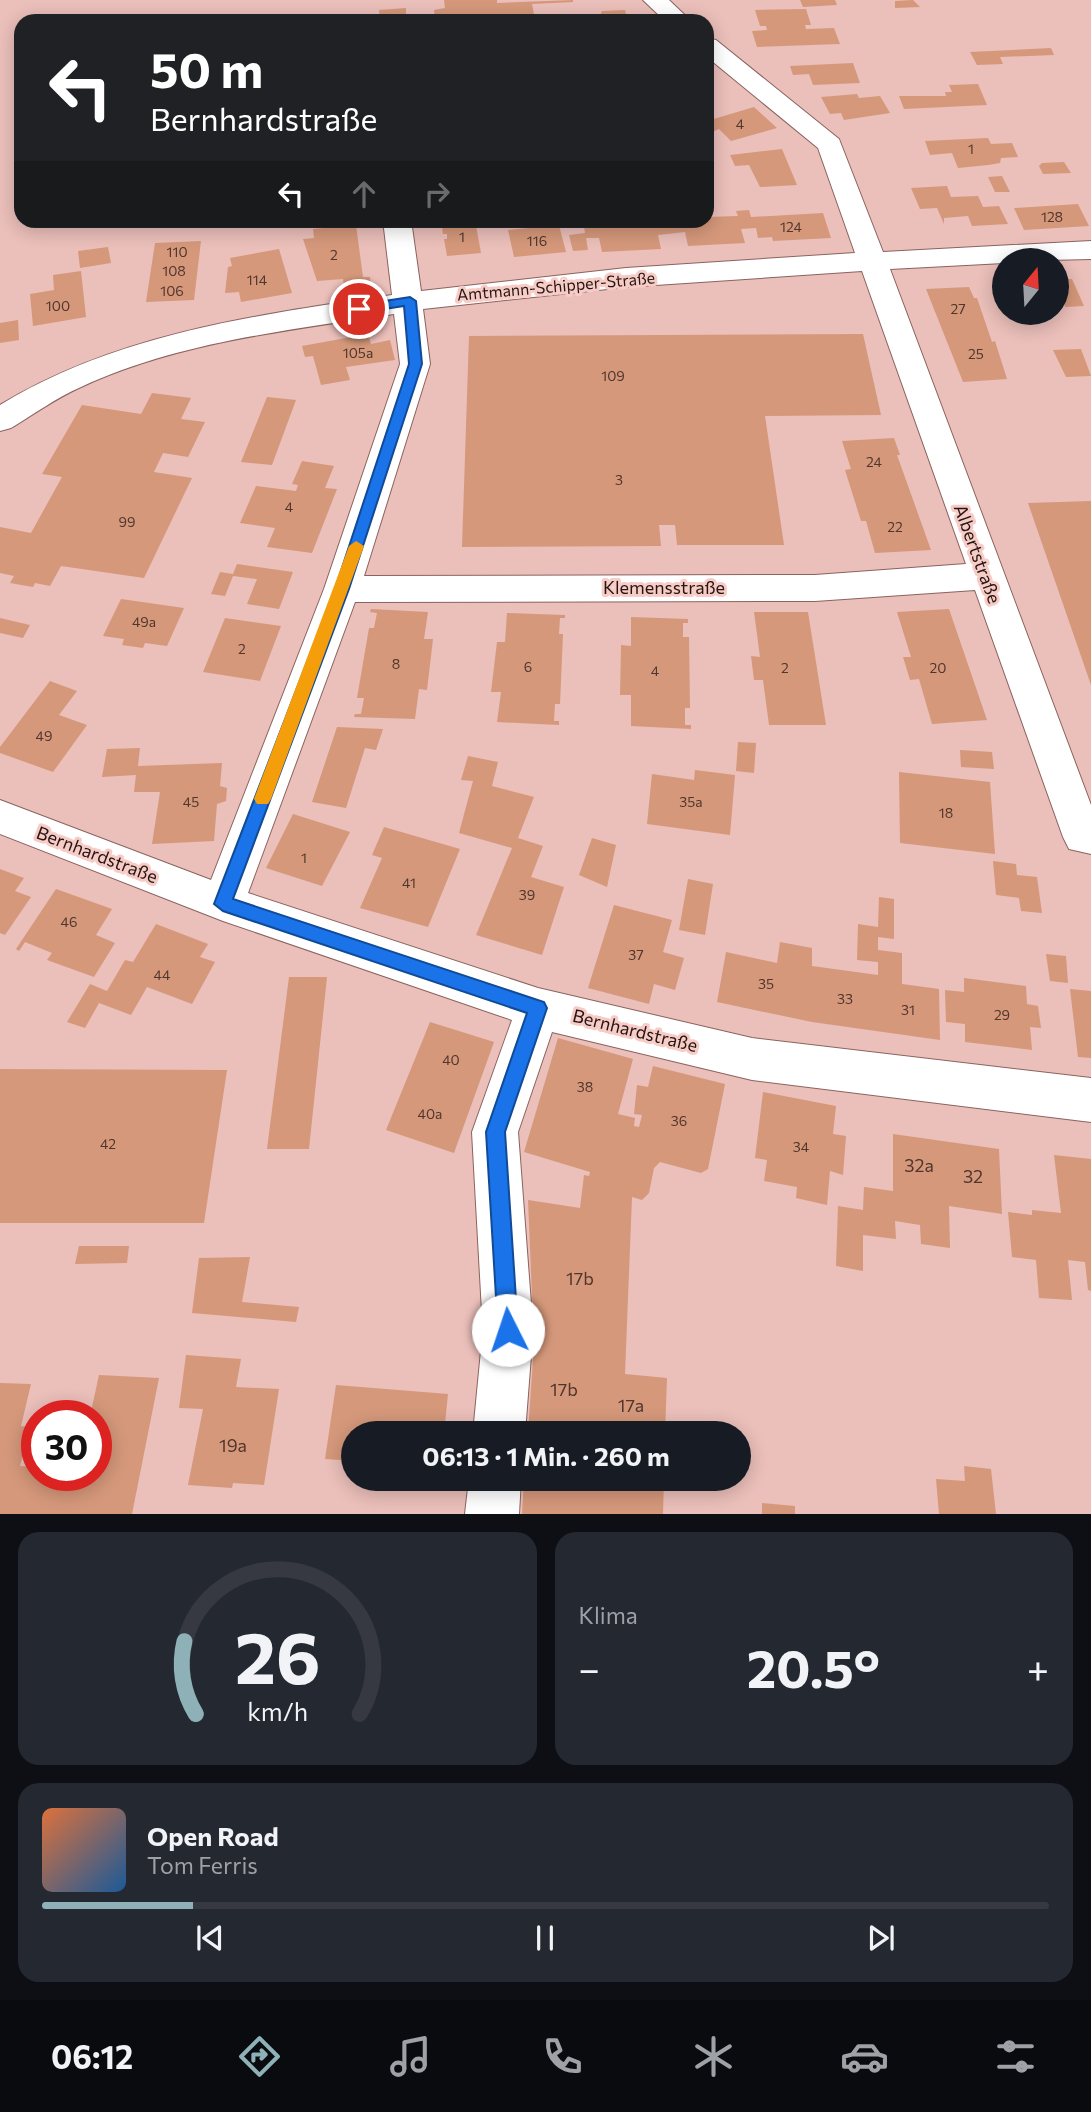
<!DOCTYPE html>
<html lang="de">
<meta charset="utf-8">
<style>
:root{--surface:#171b24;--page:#242831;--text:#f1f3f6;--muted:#9ea1a6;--line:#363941;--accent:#8db1b7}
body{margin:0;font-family:Commissioner,sans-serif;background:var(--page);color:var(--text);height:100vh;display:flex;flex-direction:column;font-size:26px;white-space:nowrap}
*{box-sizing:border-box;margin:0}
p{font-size:23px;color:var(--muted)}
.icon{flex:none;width:38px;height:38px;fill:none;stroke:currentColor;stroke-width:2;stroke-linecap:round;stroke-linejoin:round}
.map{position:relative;height:1514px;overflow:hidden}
.sheet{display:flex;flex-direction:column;gap:18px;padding:18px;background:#0d0f14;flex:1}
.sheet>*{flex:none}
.banner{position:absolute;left:14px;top:14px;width:700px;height:214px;border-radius:21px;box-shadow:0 4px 18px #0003;background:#202124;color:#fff;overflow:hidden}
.needle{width:46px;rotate:18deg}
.fabs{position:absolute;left:992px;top:248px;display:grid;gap:14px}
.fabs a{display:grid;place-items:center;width:77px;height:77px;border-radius:50%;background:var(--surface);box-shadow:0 4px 18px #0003;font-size:35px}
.speed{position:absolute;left:21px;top:1400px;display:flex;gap:14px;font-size:35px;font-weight:700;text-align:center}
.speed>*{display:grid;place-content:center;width:91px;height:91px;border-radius:50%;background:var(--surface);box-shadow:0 4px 18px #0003;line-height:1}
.speed .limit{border:10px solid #d22;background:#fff;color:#111}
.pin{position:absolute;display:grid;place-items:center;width:60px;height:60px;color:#fff;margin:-30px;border:4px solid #fff;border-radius:50%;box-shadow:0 2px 7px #0007}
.me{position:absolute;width:77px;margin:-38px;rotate:356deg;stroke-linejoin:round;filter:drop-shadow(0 0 5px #0008)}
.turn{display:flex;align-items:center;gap:24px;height:147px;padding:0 21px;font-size:32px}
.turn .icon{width:91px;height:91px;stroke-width:2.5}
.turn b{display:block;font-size:49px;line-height:60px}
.lanes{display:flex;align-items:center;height:66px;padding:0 21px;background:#0003;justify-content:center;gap:35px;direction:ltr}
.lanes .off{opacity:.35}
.big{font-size:52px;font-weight:700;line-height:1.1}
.sheet .widget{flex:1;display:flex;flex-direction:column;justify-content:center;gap:10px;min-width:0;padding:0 24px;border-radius:21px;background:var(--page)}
.sheet .dial{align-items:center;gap:0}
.dial svg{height:182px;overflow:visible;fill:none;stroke:var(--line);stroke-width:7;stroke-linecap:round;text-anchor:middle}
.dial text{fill:var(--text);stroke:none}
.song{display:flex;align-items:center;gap:21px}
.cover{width:84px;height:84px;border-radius:10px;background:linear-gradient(135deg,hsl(20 70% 55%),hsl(210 70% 35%))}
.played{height:7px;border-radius:4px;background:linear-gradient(90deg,var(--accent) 15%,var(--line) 15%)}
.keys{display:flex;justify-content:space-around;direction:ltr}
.heat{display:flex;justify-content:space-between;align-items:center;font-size:38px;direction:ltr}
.sheet .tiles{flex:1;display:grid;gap:18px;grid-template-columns:1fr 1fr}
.widget:last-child{grid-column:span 2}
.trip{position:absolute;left:341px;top:1421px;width:410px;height:70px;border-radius:35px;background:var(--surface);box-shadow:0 4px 18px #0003;font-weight:700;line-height:70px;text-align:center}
.dock{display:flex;height:112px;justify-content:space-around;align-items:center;background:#090b0e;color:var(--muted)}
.dock .icon{width:49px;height:49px}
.dock .selected{color:var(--accent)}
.dock b{font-size:32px;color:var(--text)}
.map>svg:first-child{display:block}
</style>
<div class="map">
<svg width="1091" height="1514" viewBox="0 0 1091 1514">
<rect width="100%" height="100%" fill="#ebbfba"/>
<!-- building -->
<g fill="#d5987b">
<path d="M444,0H497V3L573,0V2L532,4L534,14L435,19L434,10L445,8Z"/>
<path d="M800,0H835L837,5L803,7Z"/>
<path d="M913,0L920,7L895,8V1Z"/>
<path d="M406,8V21H380L379,10Z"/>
<path d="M806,9L811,25H805L806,29L834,28L840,44L757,47L752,31L767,30L766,26H760L755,10Z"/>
<path d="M625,10L627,17L656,16L662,21H597L602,11Z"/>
<path d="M1051,48L1054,55L1000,57L1003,64L977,65L970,52Z"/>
<path d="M853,63L860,83L813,85L809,74L793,75L790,66Z"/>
<path d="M978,84L987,105L904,109L899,96H946L945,92H952L949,85Z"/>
<path d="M857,94L859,98L880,96L890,113L844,120L841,113L830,114L821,97Z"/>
<path d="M754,107L777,128L731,141L719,129L712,132L707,127V121Z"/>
<path d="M988,138L991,144L1012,143L1018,157L1001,158L1000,163L988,165L958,168L952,153L930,155L925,141Z"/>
<path d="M782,149L797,185L760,187L749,165L735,166L730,155Z"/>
<path d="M1064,162L1071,173L1043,174L1039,166L1042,163Z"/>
<path d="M1002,176L1010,192H995L988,177Z"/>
<path d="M947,186L951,197L978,196L983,207L999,206L1008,224L972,226L968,216L944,218V224L937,208L920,209L911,188Z"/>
<path d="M1078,204L1089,226L1024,230L1014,208Z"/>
<path d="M749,210L751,217L823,213L831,238L773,241L772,237L758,238L756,228L741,229L745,243L688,246L685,232L658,235L661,249L602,252L599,238H586L588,250L573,251L569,235L585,233L583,221L597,220L598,224L707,220V217L738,216L736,211Z"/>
<path d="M441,220H475L481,253L447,256L444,239H447V234H443Z"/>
<path d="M356,225L363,277H370L371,285L344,287L343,279L317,281L303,239L314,238L313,229Z"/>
<path d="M559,225L566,252L514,257L508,230Z"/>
<path d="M201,241L194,300L146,302L155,243Z"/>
<path d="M108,247L111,263L80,268L78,251Z"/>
<path d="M279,249L292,293L241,302L239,292L225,293L228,267L232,266L230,258Z"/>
<path d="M81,271L86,317L33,326L30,294L54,290L53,275Z"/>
<path d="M1057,279H1072L1084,306L1065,307L1064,303L1057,304Z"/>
<path d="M969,287L974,298H977L992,342L995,341L1007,379L963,382L926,289Z"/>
<path d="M18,320L19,340L0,343V323Z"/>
<path d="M368,334L371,344L390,340L395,360L346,367L350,380L321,385L313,356L305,357L302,346Z"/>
<path d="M863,334L881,415L765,416L784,545H677L675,525H659L661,546L462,547L469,336Z"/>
<path d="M1081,349L1091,376L1066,377L1053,350Z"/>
<path d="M152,393L191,398L181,419L205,422L188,457L163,453L154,472L192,478L144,578L61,566L50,586L35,583L33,587L10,583L14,576L0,573V527L31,533L62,477L42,474L82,405L141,414Z"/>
<path d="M267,397L296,400L272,465L241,462Z"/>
<path d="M894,438L900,455H897L931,550L875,553L866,521H861L845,470L851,469L842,441Z"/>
<path d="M302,461L334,466L325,488L337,489L312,553L267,547L275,528L240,523L256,486L296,491L298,485L292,484Z"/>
<path d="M1091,501V685L1028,503Z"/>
<path d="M237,564L293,572L279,609L247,604L257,579L233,576L225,596L211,594L220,572L233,574Z"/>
<path d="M121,599L184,608L167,646L145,643L143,648L122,645L124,639L103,636Z"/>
<path d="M371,609L428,612L424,639H433L427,690L419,689L415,719L354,717L355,714H361L364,698H357L369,628H374L377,613L370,612Z"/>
<path d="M949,609L987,720L932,724L919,679L910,680L903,657H911L897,612Z"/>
<path d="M754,612H808L826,725H769L763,680H754L751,656L760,657Z"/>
<path d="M507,613L565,615V618H560L559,634H563L560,704H555L554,721H559V725L497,722L501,692H491L497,642H505Z"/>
<path d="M631,617L688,619V623H683V637H689L690,708H685V725H691V729L631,726V695H620L621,645L631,646Z"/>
<path d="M0,618L30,625L23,638L0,633Z"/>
<path d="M225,618L281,626L260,681L203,672Z"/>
<path d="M50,681L77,691L59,715L87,725L53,772L0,753V747Z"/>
<path d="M337,727L383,729L376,750L365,748L346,808L312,802Z"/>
<path d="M738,742L756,743L754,773L736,771Z"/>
<path d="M140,748L138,766L222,763L220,786L227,788L226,801L217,804L214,841L152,844L160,792H134L136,775L102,777L107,749Z"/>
<path d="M960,750L992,752L994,769L961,767Z"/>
<path d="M468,756L498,762L492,786L534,797L518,838L543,846L531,877L564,887L542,955L476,935L512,848L459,833L473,781L461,780Z"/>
<path d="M695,770L735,775L730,835L647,824L652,774L694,780Z"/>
<path d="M899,772L990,782L995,854L900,843Z"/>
<path d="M293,814L350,832L322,886L266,868Z"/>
<path d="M384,827L460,849L428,927L360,908L382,858L372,855Z"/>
<path d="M592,838L616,845L607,887L579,875Z"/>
<path d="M993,861L1016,864L1017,875L1037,877L1042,913L1021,911L1019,898L996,895Z"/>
<path d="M0,869L24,878L15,891L31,897L5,935L0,933Z"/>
<path d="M688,879L713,884L705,935L679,930Z"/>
<path d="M56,889L112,909L96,935L115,943L94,977L47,960L52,953L25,942L19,951L16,949Z"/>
<path d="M879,897L894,899V939L878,937V950L902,953V984L939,989L940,1040L812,1022L717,1002L726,952L777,963L780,942L812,948V966L878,975V962L857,960L858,924L878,927Z"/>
<path d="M614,905L672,920L663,952L684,958L675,990L654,984L649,1004L588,988Z"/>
<path d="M156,924L208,944L200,957L215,962L192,1004L147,987L131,1015L99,1003L85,1028L67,1022L90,984L107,991L125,960L133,962Z"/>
<path d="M1046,954L1066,956L1068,983L1050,981Z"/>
<path d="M289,977H327L309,1149H267Z"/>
<path d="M964,978L1026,986L1027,1004L1038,1006L1041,1028L1030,1027L1032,1050L965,1042V1024L946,1022L945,990L964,992Z"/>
<path d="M1070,989L1091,991V1058L1078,1057Z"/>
<path d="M430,1022L494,1042L454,1153L386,1130Z"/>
<path d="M558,1038L633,1059L618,1114L635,1118L634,1126L639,1127L642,1115L634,1114L637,1085L648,1087L653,1066L725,1084L708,1169L701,1173L660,1162L654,1168L649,1193L642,1200L632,1197L625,1374L667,1378L665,1433H528L534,1344L528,1200L580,1208L584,1175L589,1176L590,1172L524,1152Z"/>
<path d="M0,1069L227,1070L204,1223H0Z"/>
<path d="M763,1092L836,1106L833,1134L846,1136L843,1175L830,1171L827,1205L796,1198L797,1187L764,1181L767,1160L755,1158Z"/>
<path d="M893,1134L999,1149L1002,1214L949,1206L950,1248L921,1244L920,1225L895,1221L896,1239L863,1235V1271L836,1266L838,1206L863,1210L864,1187L893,1191Z"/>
<path d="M1054,1155L1091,1159V1291L1088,1290L1085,1262L1068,1260L1072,1300L1039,1298L1036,1260L1012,1257L1008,1212L1032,1215V1210L1061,1213Z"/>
<path d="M79,1246H129L127,1263L75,1264Z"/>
<path d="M250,1257L242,1302L299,1307L296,1322L192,1313L199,1258Z"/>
<path d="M186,1355L241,1359L236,1387L279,1389L264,1485L233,1483L232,1488L188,1485L203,1409L179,1408Z"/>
<path d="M99,1375L159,1378L132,1514H0V1383L31,1384L21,1426L30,1427L20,1466L37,1467V1475H96V1416H90Z"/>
<path d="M336,1385L448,1394L444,1433H354V1461L325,1459Z"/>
<path d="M964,1466L991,1469L996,1514H939L936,1479L965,1481Z"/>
<path d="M524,1479H664L663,1514H522Z"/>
<path d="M762,1503L795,1506V1514H762Z"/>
</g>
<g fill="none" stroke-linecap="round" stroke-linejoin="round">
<defs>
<g id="minor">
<path d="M643,0H669L691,21H665Z"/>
<path d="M707,38L716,40L839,139L883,252L1091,241V259L1004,261V263L890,269L1091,805V854L1069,849L1063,837L975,590L815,601L355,602L248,893L538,988L752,1038L1091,1078V1122L752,1080L552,1032L518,1132L533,1330L525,1433H473L483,1330L472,1132L512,1020L223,921L0,834V800L211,880L324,589L400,364L394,314C290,330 177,342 81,387C56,398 34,414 11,428L0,431V405C118,333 257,315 392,295L383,220H411L421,291L626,268L855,253L818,148L707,57ZM862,271L966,564L815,575L364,576L430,364L423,309L626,287Z"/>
<path d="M469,1479H521L519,1514H465Z"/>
</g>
</defs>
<!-- minor casing -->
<use href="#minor" stroke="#8a635f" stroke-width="2"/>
<!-- minor -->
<use href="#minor" fill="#fff" fill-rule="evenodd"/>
</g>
<!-- route -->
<path fill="#1a73e8" stroke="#114b97" stroke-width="2" d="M410,297L416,301L422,364L349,589L233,899L544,1002L547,1008L505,1132L518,1330L515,1337L508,1340L501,1337L498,1330L486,1132L527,1013L223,911L214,904L335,589L409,364L404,306L359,313L353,309L359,305Z"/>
<!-- slow -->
<path fill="#f59e0b" d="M356,541L364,546L271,799L268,804H257L254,799L349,546Z"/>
<g text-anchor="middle" stroke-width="6" stroke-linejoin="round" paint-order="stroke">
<!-- number labels -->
<g font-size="14" fill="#50362d">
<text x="740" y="129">4</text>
<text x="971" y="154">1</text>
<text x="1052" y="222">128</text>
<text x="791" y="232">124</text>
<text x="462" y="242">1</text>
<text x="537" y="246">116</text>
<text x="177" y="257">110</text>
<text x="334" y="260">2</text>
<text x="174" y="276">108</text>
<text x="257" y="285">114</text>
<text x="172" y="296">106</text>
<text x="58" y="311">100</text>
<text x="958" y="314">27</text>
<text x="358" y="358">105a</text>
<text x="976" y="359">25</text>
<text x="613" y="381">109</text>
<text x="874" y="467">24</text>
<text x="619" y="485">3</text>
<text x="289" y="512">4</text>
<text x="127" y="527">99</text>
<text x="895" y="532">22</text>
<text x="144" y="627">49a</text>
<text x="242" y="654">2</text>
<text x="396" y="669">8</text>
<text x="528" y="672">6</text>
<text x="785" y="673">2</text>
<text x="938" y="673">20</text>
<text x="655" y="676">4</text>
<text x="44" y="741">49</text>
<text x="191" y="807">45</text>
<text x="691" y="807">35a</text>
<text x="946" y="818">18</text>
<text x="304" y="863">1</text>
<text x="409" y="888">41</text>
<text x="527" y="900">39</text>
<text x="69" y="927">46</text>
<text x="636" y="960">37</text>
<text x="162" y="980">44</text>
<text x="766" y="989">35</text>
<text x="845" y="1004">33</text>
<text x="908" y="1015">31</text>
<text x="1002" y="1020">29</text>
<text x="451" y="1065">40</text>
<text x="585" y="1092">38</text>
<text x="430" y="1119">40a</text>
<text x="679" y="1126">36</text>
<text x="108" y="1149">42</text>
<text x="801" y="1152">34</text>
</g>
<!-- far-street labels -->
<g font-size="16" fill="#241513" stroke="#f8ccc6">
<text transform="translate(556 286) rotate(-5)" y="6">Amtmann-Schipper-Straße</text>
</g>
<!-- street labels -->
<g font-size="18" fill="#241513" stroke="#f8ccc6">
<text transform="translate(977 554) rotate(70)" y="6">Albertstraße</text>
<text x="664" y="594">Klemensstraße</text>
<text transform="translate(97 855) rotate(21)" y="6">Bernhardstraße</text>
<text transform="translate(635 1031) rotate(14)" y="6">Bernhardstraße</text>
</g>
<!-- near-number labels -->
<g font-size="18" fill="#50362d">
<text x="919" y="1172">32a</text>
<text x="973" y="1183">32</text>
<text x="580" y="1285">17b</text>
<text x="564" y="1396">17b</text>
<text x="631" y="1412">17a</text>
<text x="233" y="1452">19a</text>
</g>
</g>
</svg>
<div class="fabs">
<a><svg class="needle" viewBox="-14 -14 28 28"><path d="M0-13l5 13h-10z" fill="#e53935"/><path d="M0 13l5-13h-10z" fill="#9ea1a6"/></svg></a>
</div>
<div class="speed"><div class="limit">30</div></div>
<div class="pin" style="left:359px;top:309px;background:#d93025"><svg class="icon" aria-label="arrive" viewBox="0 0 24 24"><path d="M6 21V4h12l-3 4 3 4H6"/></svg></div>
<svg class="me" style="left:508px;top:1330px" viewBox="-20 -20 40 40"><circle r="19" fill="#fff"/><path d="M0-13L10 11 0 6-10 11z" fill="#1a73e8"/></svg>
<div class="trip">06:13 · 1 Min. · 260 m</div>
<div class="banner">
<div class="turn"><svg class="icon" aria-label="left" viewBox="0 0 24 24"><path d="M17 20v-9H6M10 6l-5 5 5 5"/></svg><div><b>50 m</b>Bernhardstraße</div></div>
<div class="lanes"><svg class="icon" aria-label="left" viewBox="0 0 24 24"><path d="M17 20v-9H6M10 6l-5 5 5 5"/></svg><svg class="icon off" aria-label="ahead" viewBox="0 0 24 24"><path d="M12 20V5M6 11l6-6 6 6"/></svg><svg class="icon off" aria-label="right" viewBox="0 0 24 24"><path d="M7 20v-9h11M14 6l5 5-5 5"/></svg></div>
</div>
</div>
<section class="sheet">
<div class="tiles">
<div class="widget dial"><svg viewBox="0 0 100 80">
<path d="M14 69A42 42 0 1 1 86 69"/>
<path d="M14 69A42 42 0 0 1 9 37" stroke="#8db1b7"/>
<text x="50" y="56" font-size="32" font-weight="700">26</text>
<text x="50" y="72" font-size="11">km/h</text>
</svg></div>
<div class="widget"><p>Klima</p>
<div class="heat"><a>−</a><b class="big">20.5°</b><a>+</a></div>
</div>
<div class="widget">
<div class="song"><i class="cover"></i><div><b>Open Road</b><p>Tom Ferris</p></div></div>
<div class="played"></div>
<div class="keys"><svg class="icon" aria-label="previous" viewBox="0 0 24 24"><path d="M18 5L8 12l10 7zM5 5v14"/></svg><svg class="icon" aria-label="pause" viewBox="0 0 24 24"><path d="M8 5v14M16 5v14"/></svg><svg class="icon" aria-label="next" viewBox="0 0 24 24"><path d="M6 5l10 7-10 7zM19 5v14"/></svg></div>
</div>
</div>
</section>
<nav class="dock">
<b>06:12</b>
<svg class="icon selected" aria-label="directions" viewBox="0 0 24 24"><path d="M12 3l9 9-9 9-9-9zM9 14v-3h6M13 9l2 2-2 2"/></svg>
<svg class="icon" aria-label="music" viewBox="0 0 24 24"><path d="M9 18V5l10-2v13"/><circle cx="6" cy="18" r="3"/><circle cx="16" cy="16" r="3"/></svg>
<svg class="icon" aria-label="phone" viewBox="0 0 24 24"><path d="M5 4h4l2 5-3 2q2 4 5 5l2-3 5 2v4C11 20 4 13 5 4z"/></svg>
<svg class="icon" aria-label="climate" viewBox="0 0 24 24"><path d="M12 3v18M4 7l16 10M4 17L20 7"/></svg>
<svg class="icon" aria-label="car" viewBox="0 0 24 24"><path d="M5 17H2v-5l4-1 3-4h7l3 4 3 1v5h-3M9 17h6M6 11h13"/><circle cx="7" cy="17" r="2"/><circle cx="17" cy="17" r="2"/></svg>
<svg class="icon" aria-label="filters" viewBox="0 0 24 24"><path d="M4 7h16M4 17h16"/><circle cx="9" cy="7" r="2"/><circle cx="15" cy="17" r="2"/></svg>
</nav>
